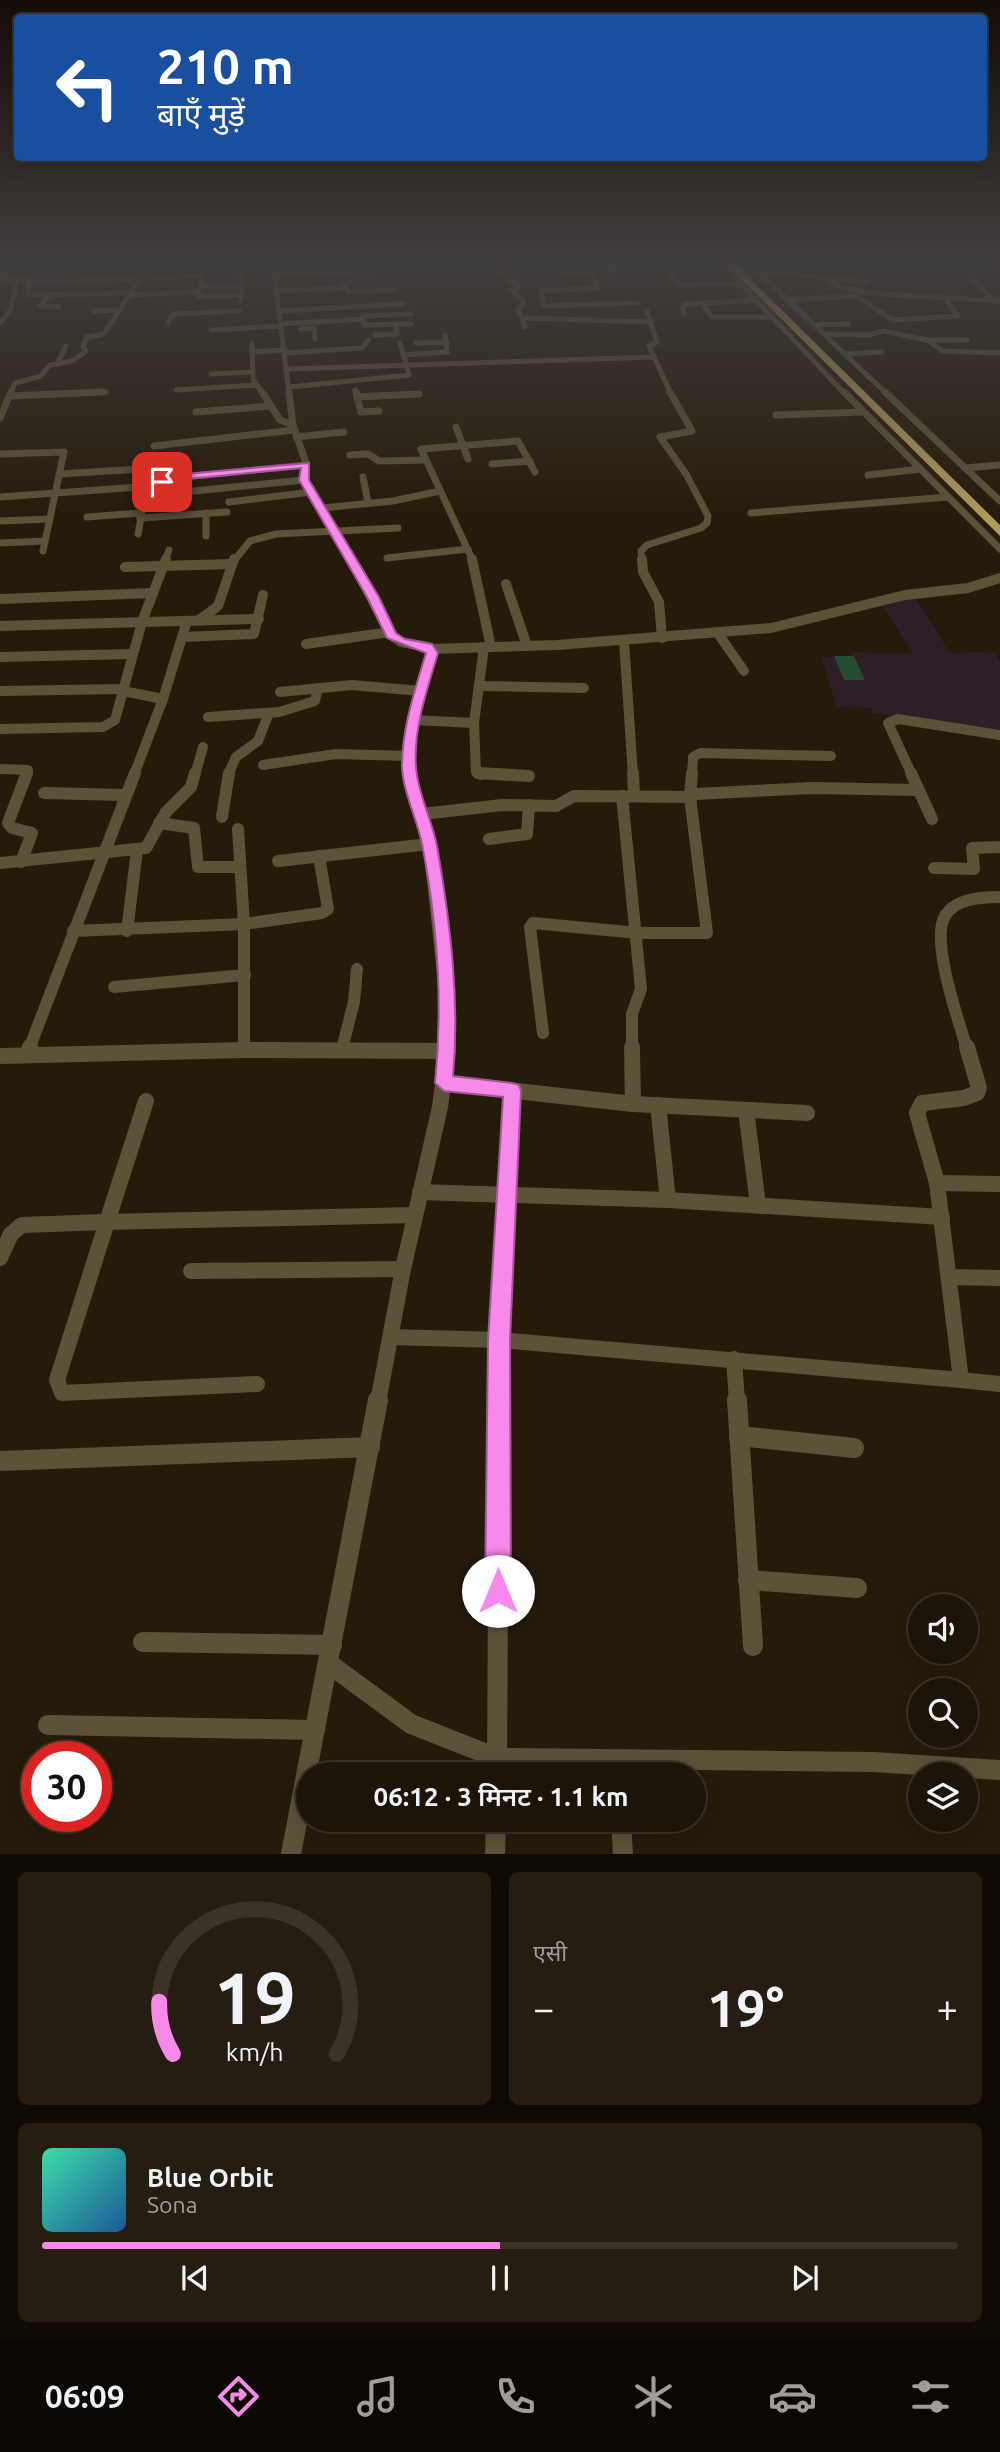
<!DOCTYPE html>
<html lang="hi">
<meta charset="utf-8">
<style>
:root{--surface:#1c1408;--page:#251d12;--text:#f1f3f6;--muted:#a09e9c;--line:#3a3329;--accent:#f888ea}
body{margin:0;font-family:Ubuntu,"Noto Sans Devanagari",sans-serif;background:var(--page);color:var(--text);height:100vh;display:flex;flex-direction:column;font-size:26px;white-space:nowrap}
*{box-sizing:border-box;margin:0}
p{font-size:23px;color:var(--muted)}
.icon{flex:none;width:38px;height:38px;fill:none;stroke:currentColor;stroke-width:2;stroke-linecap:round;stroke-linejoin:round}
.map{position:relative;height:1854px;overflow:hidden}
.details{display:flex;flex-direction:column;gap:18px;padding:18px;background:#0f0b04;flex:1}
.details>*{flex:none}
.hud{position:absolute;left:14px;top:14px;width:973px;height:147px;border-radius:7px;box-shadow:0 4px 18px #0003,0 0 0 2px var(--line);background:#1a4fa0;color:#fff;overflow:hidden}
.fabs{position:absolute;left:908px;top:1594px;display:grid;gap:14px}
.fabs a{display:grid;place-items:center;width:70px;height:70px;border-radius:50%;background:var(--surface);box-shadow:0 4px 18px #0003,0 0 0 2px var(--line);font-size:35px}
.speed{position:absolute;left:21px;top:1741px;display:flex;gap:14px;font-size:35px;font-weight:700;text-align:center}
.speed>*{display:grid;place-content:center;width:91px;height:91px;border-radius:50%;background:var(--surface);box-shadow:0 4px 18px #0003,0 0 0 2px var(--line);line-height:1}
.speed .limit{border:10px solid #d22;background:#fff;color:#111}
.pin{position:absolute;display:grid;place-items:center;width:60px;height:60px;color:#fff;margin:-30px;border-radius:14px;box-shadow:0 4px 10px #0006}
.me{position:absolute;width:77px;margin:-38px;rotate:0deg;stroke-linejoin:round;filter:drop-shadow(0 0 5px #0008)}
.turn{display:flex;align-items:center;gap:24px;height:147px;padding:0 28px;font-size:32px}
.turn .icon{width:91px;height:91px;stroke-width:2.5}
.turn b{display:block;font-size:49px;line-height:60px}
.big{font-size:52px;font-weight:600;line-height:1.1}
.details .tile{flex:1;display:flex;flex-direction:column;justify-content:center;gap:10px;min-width:0;padding:0 24px;border-radius:10px;background:var(--page)}
.details .dial{align-items:center;gap:0}
.dial svg{height:182px;overflow:visible;fill:none;stroke:var(--line);stroke-width:7;stroke-linecap:round;text-anchor:middle}
.dial text{fill:var(--text);stroke:none}
.song{display:flex;align-items:center;gap:21px}
.cover{width:84px;height:84px;border-radius:10px;background:linear-gradient(135deg,hsl(160 70% 55%),hsl(210 70% 35%))}
.played{height:7px;border-radius:4px;background:linear-gradient(90deg,var(--accent) 50%,var(--line) 50%)}
.keys{display:flex;justify-content:space-around;direction:ltr}
.heat{display:flex;justify-content:space-between;align-items:center;font-size:38px;direction:ltr}
.details .tiles{flex:1;display:grid;gap:18px;grid-template-columns:1fr 1fr}
.tile:last-child{grid-column:span 2}
.trip{position:absolute;left:296px;top:1762px;width:410px;height:70px;border-radius:35px;background:var(--surface);box-shadow:0 4px 18px #0003,0 0 0 2px var(--line);font-weight:600;line-height:70px;text-align:center}
.dock{display:flex;height:112px;justify-content:space-around;align-items:center;background:#0b0803;color:var(--muted)}
.dock .icon{width:49px;height:49px}
.dock .current{color:var(--accent)}
.dock b{font-size:32px;color:var(--text)}
.map>svg:first-child{display:block}
</style>
<div class="map">
<svg width="1000" height="1854" viewBox="0 0 1000 1854">
<rect width="100%" height="100%" fill="#261a0a"/>
<!-- education -->
<path fill="#2e1e28" d="M913,595L950,653L994,651L1000,663V731L873,713L871,708L837,707L821,657L853,656V652L913,654L880,603Z"/>
<!-- green -->
<path fill="#274d30" d="M834,656H854L865,680H844Z"/>
<g fill="none" stroke-linecap="round" stroke-linejoin="round">
<!-- minor-far5 -->
<g stroke="#5b5238" stroke-width="5">
<path d="M11,263L1,280L29,279V295L130,293"/>
<path d="M273,263L289,394"/>
<path d="M489,263L519,286L511,290L524,302L518,309L525,327"/>
<path d="M721,263L845,394"/>
<path d="M749,263L887,394"/>
<path d="M204,264L200,296L242,295"/>
<path d="M398,266L443,268"/>
<path d="M0,269L224,263"/>
<path d="M500,270L559,267L566,275L590,274"/>
<path d="M755,270L826,278L838,286L869,293L1000,301"/>
<path d="M667,272L680,285L741,284"/>
<path d="M275,274L395,269L398,263"/>
<path d="M154,278L201,276"/>
<path d="M837,279L865,282"/>
<path d="M975,281L994,301"/>
<path d="M29,282L140,279"/>
<path d="M343,283L348,292L393,290"/>
<path d="M200,286H243"/>
<path d="M277,291L345,288"/>
<path d="M50,295L41,306L59,307"/>
<path d="M129,295L200,292"/>
<path d="M788,300L856,296L893,320L958,316L944,297"/>
<path d="M241,301L242,263"/>
<path d="M543,301L541,291L598,288L589,272L621,269L612,263"/>
<path d="M702,303L712,317H772"/>
<path d="M545,306L637,303"/>
<path d="M93,311L120,310"/>
<path d="M279,311L403,304"/>
<path d="M647,311L657,342L649,346L671,394"/>
<path d="M684,314L683,306L686,304L756,300"/>
<path d="M362,315L364,325L412,324"/>
<path d="M362,316L411,314"/>
<path d="M523,318L652,322"/>
<path d="M168,322L174,314L239,311"/>
<path d="M0,323L11,309L17,279"/>
<path d="M281,324L362,319"/>
<path d="M815,325L848,324"/>
<path d="M301,329L314,328L315,339"/>
<path d="M211,330L281,326"/>
<path d="M825,334L869,335L883,331L927,340H967"/>
<path d="M375,335L397,334L396,325"/>
<path d="M927,340L943,351L1000,353"/>
<path d="M252,343L253,379L263,394"/>
<path d="M416,343L447,342"/>
<path d="M252,352L285,350"/>
<path d="M285,353L362,348L368,340"/>
<path d="M846,354L882,352"/>
<path d="M404,355L447,352L445,335"/>
<path d="M58,362L66,346"/>
<path d="M288,369L654,357"/>
<path d="M211,374L253,372"/>
<path d="M290,387L409,375L400,343"/>
<path d="M176,390L257,385"/>
<path d="M355,390L356,394"/>
<path d="M10,394L15,383L41,376L50,365L72,361L86,351L83,347L87,337L104,334L148,266"/>
<path d="M60,394L106,392"/>
</g>
<!-- minor-far4 -->
<g stroke="#5b5238" stroke-width="7">
<path d="M262,392L280,420L293,425"/>
<path d="M289,392L293,425L306,463L304,480L352,561"/>
<path d="M356,392L361,412L379,411"/>
<path d="M844,392L1000,549"/>
<path d="M885,392L1000,501"/>
<path d="M10,396L102,392"/>
<path d="M357,397L419,394"/>
<path d="M196,412L271,406"/>
<path d="M776,415L863,412"/>
<path d="M0,418L11,392"/>
<path d="M456,427L468,459"/>
<path d="M296,437L344,432"/>
<path d="M154,446L294,430"/>
<path d="M0,454L64,452L43,551"/>
<path d="M350,455L368,454L379,461L425,460"/>
<path d="M492,464L530,461"/>
<path d="M965,468L1000,465"/>
<path d="M59,474L157,468L161,470L162,479"/>
<path d="M868,475L920,469"/>
<path d="M363,477L368,503"/>
<path d="M0,497L153,486L161,484L162,479L306,465"/>
<path d="M229,502L311,492"/>
<path d="M322,508L393,501L440,491"/>
<path d="M206,513V536"/>
<path d="M751,513L948,497"/>
<path d="M87,517L140,513"/>
<path d="M140,518L227,512"/>
<path d="M0,521L50,519"/>
<path d="M138,534L145,496L304,480"/>
<path d="M0,543L45,541"/>
<path d="M387,558L468,549"/>
<path d="M165,561L169,550"/>
<path d="M234,561L250,541L276,534L398,528"/>
<path d="M473,561L421,449L518,441L535,472"/>
<path d="M642,561L641,551L647,545L701,528L707,523L708,516L686,474L660,437L692,431L670,392"/>
</g>
<!-- minor-far3 -->
<g stroke="#5b5238" stroke-width="10">
<path d="M351,559L391,635L401,642L428,647L432,653L413,720L410,775"/>
<path d="M472,559L491,647"/>
<path d="M642,559L643,572L659,602L662,638"/>
<path d="M125,567L232,564"/>
<path d="M506,584L527,646"/>
<path d="M0,599L153,593"/>
<path d="M199,620L218,606L234,559"/>
<path d="M0,626L259,619"/>
<path d="M717,632L744,671"/>
<path d="M182,637L254,634L263,595"/>
<path d="M624,641L633,775"/>
<path d="M306,644L390,632"/>
<path d="M430,649L557,645L771,628L905,595L968,588L1000,578"/>
<path d="M0,657L132,654"/>
<path d="M481,686L584,688"/>
<path d="M0,691L123,689"/>
<path d="M123,691L163,699"/>
<path d="M280,692L352,685L421,691"/>
<path d="M208,717L279,712L315,701L318,688"/>
<path d="M413,720L474,723"/>
<path d="M0,729L103,727L115,720L142,622L166,559"/>
<path d="M263,765L336,754L409,756"/>
<path d="M0,769L28,770L26,775"/>
<path d="M134,775L163,699L187,621"/>
<path d="M195,775L203,747"/>
<path d="M228,775L236,757L258,741L269,713"/>
<path d="M481,775L476,772L474,723L484,647"/>
<path d="M692,775L693,757L700,753L831,756"/>
<path d="M912,775L888,723L898,719L1000,735"/>
</g>
<!-- minor-far2 -->
<g stroke="#5b5238" stroke-width="12">
<path d="M410,773L429,844L449,1029L448,1049"/>
<path d="M478,773L529,776"/>
<path d="M633,773L634,796"/>
<path d="M911,773L932,819"/>
<path d="M44,793L124,795"/>
<path d="M622,796L641,989L632,1014V1049"/>
<path d="M422,814L502,805L556,806L574,796L690,797L696,794L813,788L918,790"/>
<path d="M222,817L229,773"/>
<path d="M159,823L194,828L198,867H240"/>
<path d="M238,829L244,924V1049"/>
<path d="M489,839L527,834L529,805"/>
<path d="M278,861L429,844"/>
<path d="M21,862L32,833L12,828L8,823L27,773"/>
<path d="M0,863L146,848L166,812L191,787L195,773"/>
<path d="M934,868L974,869L972,848L1000,847"/>
<path d="M73,931L244,924L322,913L328,909L319,856"/>
<path d="M127,931L137,850"/>
<path d="M114,987L245,975"/>
<path d="M543,1033L530,927L533,923L638,933H707L690,797L692,773"/>
<path d="M29,1049L135,773"/>
<path d="M342,1049L354,1002L357,969"/>
<path d="M967,1049C959,1022 930,940 945,916C956,898 982,897 1000,897"/>
</g>
<!-- minor-far1 -->
<g stroke="#5b5238" stroke-width="16">
<path d="M244,1047V1050L448,1051"/>
<path d="M632,1047L633,1104"/>
<path d="M27,1055L30,1047"/>
<path d="M0,1056L244,1050"/>
<path d="M444,1083L633,1104L807,1113"/>
<path d="M658,1105L668,1200"/>
<path d="M746,1110L758,1205"/>
<path d="M937,1183L1000,1184"/>
<path d="M420,1192L668,1200L942,1217"/>
<path d="M0,1258L11,1234L22,1225L107,1222L146,1101"/>
<path d="M191,1271L403,1269"/>
<path d="M949,1277L1000,1278"/>
<path d="M391,1337L499,1340L961,1380L937,1183L917,1113L922,1103L964,1098L977,1093L979,1088L967,1047"/>
<path d="M734,1359L737,1402"/>
<path d="M961,1380L1000,1384"/>
<path d="M257,1384L62,1393L57,1380L107,1222L415,1215"/>
<path d="M378,1402L403,1269L440,1107L448,1047"/>
<path d="M499,1402L512,1091"/>
</g>
<!-- minor -->
<g stroke="#5b5238" stroke-width="20">
<path d="M737,1400L753,1646"/>
<path d="M739,1436L854,1448"/>
<path d="M0,1461L370,1447"/>
<path d="M748,1580L857,1588"/>
<path d="M143,1642L332,1645"/>
<path d="M328,1663L411,1724L497,1758L873,1762L1000,1770"/>
<path d="M48,1725L315,1730"/>
<path d="M497,1774L499,1400"/>
<path d="M621,1820L623,1854"/>
<path d="M291,1854L378,1400"/>
<path d="M495,1854L496,1820"/>
</g>
<!-- highway -->
<path fill="#b29b59" fill-rule="evenodd" d="M725,263H734L1000,525V536Z"/>
</g>
<!-- sky -->
<linearGradient id="sky" x2="0" y2="1"><stop stop-color="#150e06"/><stop offset="0.5" stop-color="#413e3e"/><stop offset="1" stop-color="#413e3e" stop-opacity="0"/></linearGradient>
<rect width="1000" height="523" fill="url(#sky)"/>
<!-- route -->
<path fill="#f888ea" stroke="#a15898" stroke-width="2" d="M309,463V480L379,597L396,633L405,639L432,644L438,653C427,690 413,729 416,768C418,794 432,820 437,846C450,921 460,1000 453,1076L512,1083L519,1085L521,1091L510,1340L511,1591L507,1600L498,1603L489,1600L485,1591L488,1340L503,1097L444,1091L435,1083C443,1005 437,921 422,844C417,819 403,792 402,767C402,727 415,690 426,653L387,638L367,597L299,480L301,468L167,481L162,485L157,482L162,476Z"/>
</svg>
<div class="fabs">
<a><svg class="icon" aria-label="sound" viewBox="0 0 24 24"><path d="M4 9h4l5-4v14l-5-4H4zM17 9q2 3 0 6"/></svg></a>
<a><svg class="icon" aria-label="search" viewBox="0 0 24 24"><circle cx="10" cy="10" r="6"/><path d="M15 15l6 6"/></svg></a>
<a><svg class="icon" aria-label="layers" viewBox="0 0 24 24"><path d="M12 4l9 5-9 5-9-5zM3 14l9 5 9-5"/></svg></a>
</div>
<div class="speed"><div class="limit">30</div></div>
<div class="pin" style="left:162px;top:482px;background:#d93025"><svg class="icon" aria-label="arrive" viewBox="0 0 24 24"><path d="M6 21V4h12l-3 4 3 4H6"/></svg></div>
<svg class="me" style="left:498px;top:1591px" viewBox="-20 -20 40 40"><circle r="19" fill="#fff"/><path d="M0-13L10 11 0 6-10 11z" fill="#f888ea"/></svg>
<div class="trip">06:12 · 3 मिनट · 1.1 km</div>
<div class="hud">
<div class="turn"><svg class="icon" aria-label="left" viewBox="0 0 24 24"><path d="M17 20v-9H6M10 6l-5 5 5 5"/></svg><div><b>210 m</b>बाएँ मुड़ें</div></div>
</div>
</div>
<section class="details">
<div class="tiles">
<div class="tile dial"><svg viewBox="0 0 100 80">
<path d="M14 69A42 42 0 1 1 86 69"/>
<path d="M14 69A42 42 0 0 1 8 46" stroke="#f888ea"/>
<text x="50" y="56" font-size="32" font-weight="700">19</text>
<text x="50" y="72" font-size="11">km/h</text>
</svg></div>
<div class="tile"><p>एसी</p>
<div class="heat"><a>−</a><b class="big">19°</b><a>+</a></div>
</div>
<div class="tile">
<div class="song"><i class="cover"></i><div><b>Blue Orbit</b><p>Sona</p></div></div>
<div class="played"></div>
<div class="keys"><svg class="icon" aria-label="previous" viewBox="0 0 24 24"><path d="M18 5L8 12l10 7zM5 5v14"/></svg><svg class="icon" aria-label="pause" viewBox="0 0 24 24"><path d="M8 5v14M16 5v14"/></svg><svg class="icon" aria-label="next" viewBox="0 0 24 24"><path d="M6 5l10 7-10 7zM19 5v14"/></svg></div>
</div>
</div>
</section>
<nav class="dock">
<b>06:09</b>
<svg class="icon current" aria-label="directions" viewBox="0 0 24 24"><path d="M12 3l9 9-9 9-9-9zM9 14v-3h6M13 9l2 2-2 2"/></svg>
<svg class="icon" aria-label="music" viewBox="0 0 24 24"><path d="M9 18V5l10-2v13"/><circle cx="6" cy="18" r="3"/><circle cx="16" cy="16" r="3"/></svg>
<svg class="icon" aria-label="phone" viewBox="0 0 24 24"><path d="M5 4h4l2 5-3 2q2 4 5 5l2-3 5 2v4C11 20 4 13 5 4z"/></svg>
<svg class="icon" aria-label="climate" viewBox="0 0 24 24"><path d="M12 3v18M4 7l16 10M4 17L20 7"/></svg>
<svg class="icon" aria-label="car" viewBox="0 0 24 24"><path d="M5 17H2v-5l4-1 3-4h7l3 4 3 1v5h-3M9 17h6M6 11h13"/><circle cx="7" cy="17" r="2"/><circle cx="17" cy="17" r="2"/></svg>
<svg class="icon" aria-label="filters" viewBox="0 0 24 24"><path d="M4 7h16M4 17h16"/><circle cx="9" cy="7" r="2"/><circle cx="15" cy="17" r="2"/></svg>
</nav>
